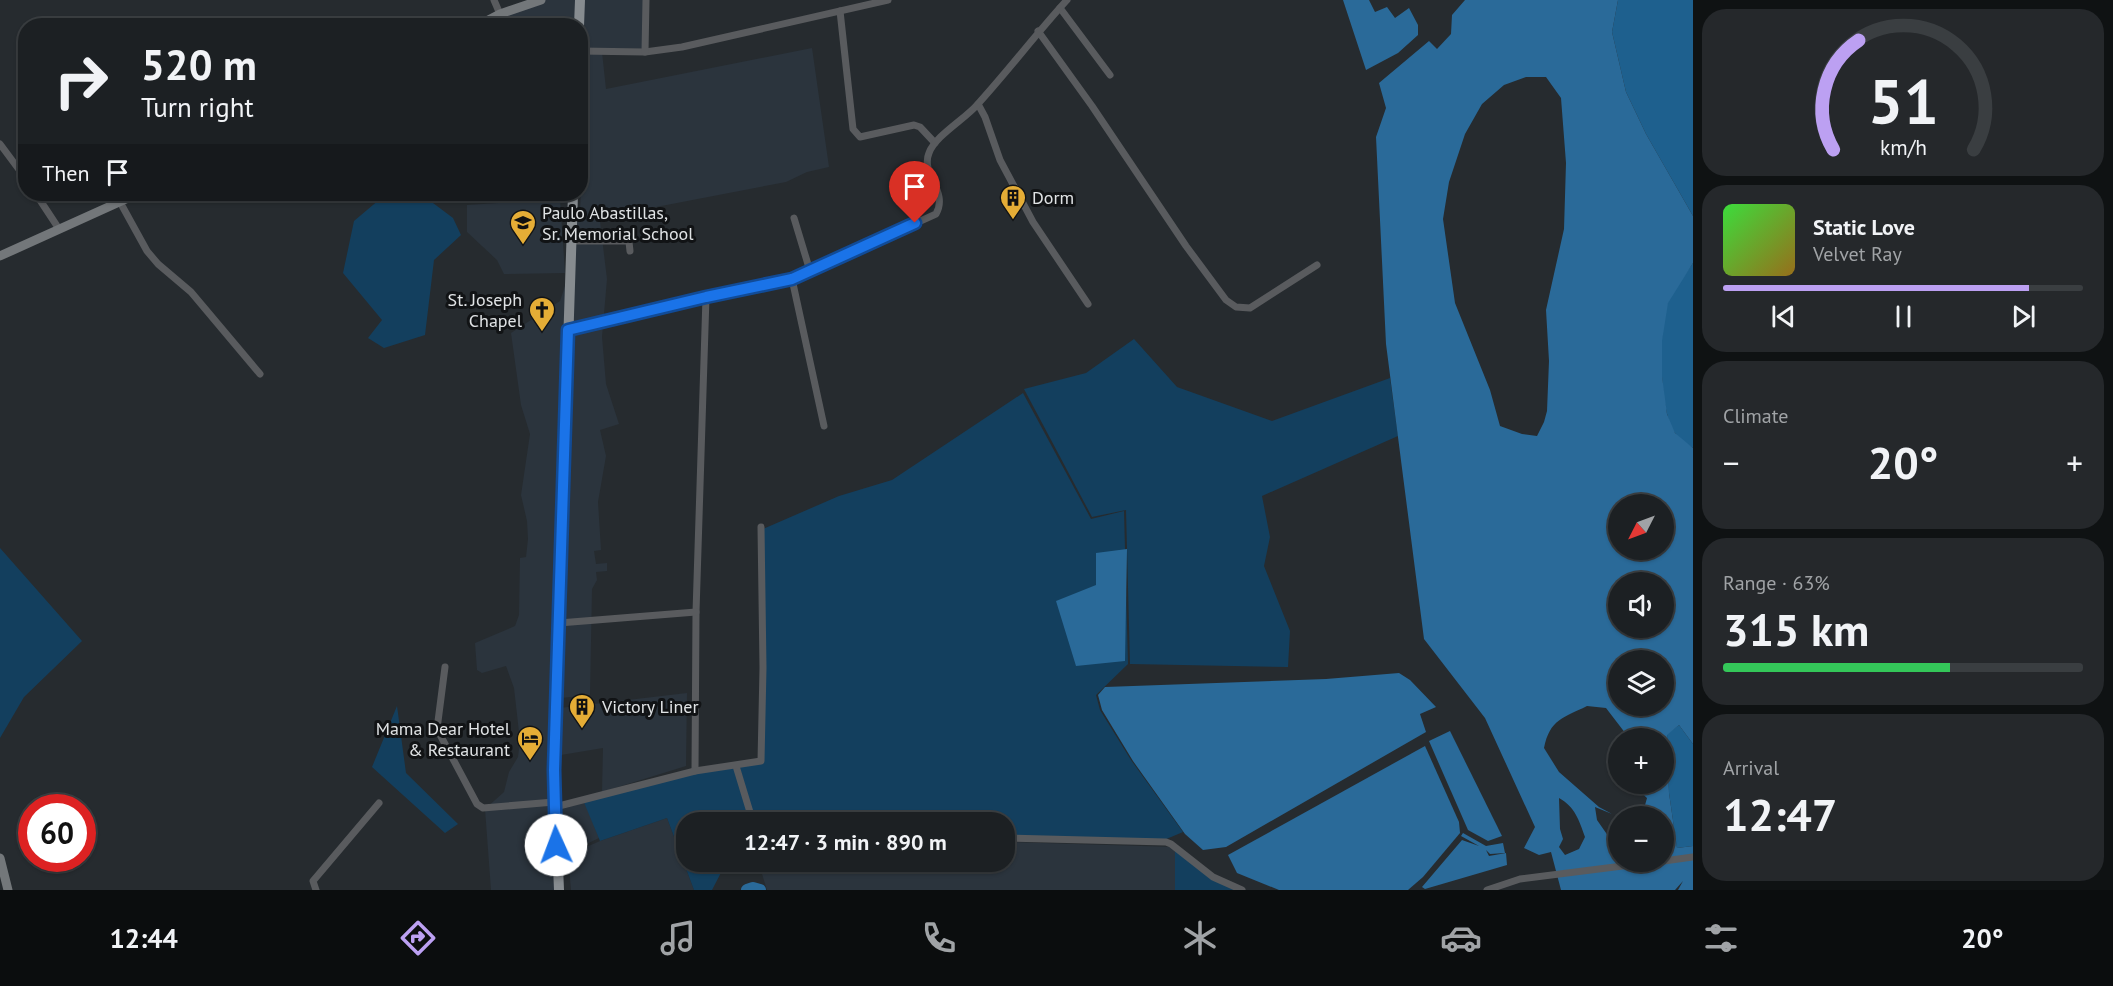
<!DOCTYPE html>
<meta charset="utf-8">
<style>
:root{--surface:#1c2023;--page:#25282b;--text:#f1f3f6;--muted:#a0a3a6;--line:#3a3e41;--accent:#bca0f2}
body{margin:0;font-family:"PT Sans",sans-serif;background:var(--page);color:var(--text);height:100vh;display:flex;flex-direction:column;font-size:22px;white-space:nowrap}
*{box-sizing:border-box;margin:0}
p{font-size:20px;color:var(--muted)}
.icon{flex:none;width:33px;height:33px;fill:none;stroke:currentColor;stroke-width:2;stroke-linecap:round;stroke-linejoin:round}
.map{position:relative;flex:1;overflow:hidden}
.side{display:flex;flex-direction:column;gap:9px;padding:9px;background:#0f1213;width:420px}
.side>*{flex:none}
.banner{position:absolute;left:18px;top:18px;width:570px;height:183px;border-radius:24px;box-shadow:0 2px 4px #0004,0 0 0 2px var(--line);background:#1c2023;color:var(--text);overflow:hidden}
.needle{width:39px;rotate:228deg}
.buttons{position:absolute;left:1608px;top:494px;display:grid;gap:12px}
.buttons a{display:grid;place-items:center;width:66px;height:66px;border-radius:50%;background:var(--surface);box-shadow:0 2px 4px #0004,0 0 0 2px var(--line);font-size:30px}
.speed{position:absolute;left:18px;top:794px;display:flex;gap:12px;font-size:30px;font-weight:700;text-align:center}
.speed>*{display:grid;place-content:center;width:78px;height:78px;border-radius:50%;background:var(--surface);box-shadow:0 2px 4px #0004,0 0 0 2px var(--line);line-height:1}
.speed .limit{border:9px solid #d22;background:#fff;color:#111}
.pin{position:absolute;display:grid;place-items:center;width:51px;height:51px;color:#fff;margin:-62px -26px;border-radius:50% 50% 50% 0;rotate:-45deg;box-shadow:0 0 6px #0007}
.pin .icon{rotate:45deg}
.me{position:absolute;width:66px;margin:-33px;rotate:358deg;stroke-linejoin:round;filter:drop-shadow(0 0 4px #0008)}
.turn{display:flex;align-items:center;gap:21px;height:126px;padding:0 24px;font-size:27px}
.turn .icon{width:78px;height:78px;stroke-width:2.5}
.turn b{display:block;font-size:42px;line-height:51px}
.then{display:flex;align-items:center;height:57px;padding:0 24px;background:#0003;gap:12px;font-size:22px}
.big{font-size:45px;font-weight:700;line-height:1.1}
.side .tile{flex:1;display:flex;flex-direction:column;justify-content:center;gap:9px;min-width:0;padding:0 21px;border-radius:24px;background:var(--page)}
.side .dial{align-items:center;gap:0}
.dial svg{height:156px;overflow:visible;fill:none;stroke:var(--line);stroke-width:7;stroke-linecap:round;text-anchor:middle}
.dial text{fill:var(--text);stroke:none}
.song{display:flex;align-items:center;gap:18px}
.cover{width:72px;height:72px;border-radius:9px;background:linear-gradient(135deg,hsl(120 70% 55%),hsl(40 70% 35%))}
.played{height:6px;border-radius:3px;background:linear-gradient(90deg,var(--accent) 85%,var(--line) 85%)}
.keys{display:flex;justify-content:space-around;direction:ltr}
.heat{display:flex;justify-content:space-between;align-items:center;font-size:33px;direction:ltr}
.charge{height:9px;border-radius:4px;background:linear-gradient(90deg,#34c759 63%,var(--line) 0)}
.trip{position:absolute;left:676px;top:812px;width:339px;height:60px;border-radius:24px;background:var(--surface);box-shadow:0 2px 4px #0004,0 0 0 2px var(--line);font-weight:700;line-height:60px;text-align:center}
.dock{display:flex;height:96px;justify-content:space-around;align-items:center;background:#0b0d0e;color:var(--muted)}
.dock .icon{width:42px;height:42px}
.dock .selected{color:var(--accent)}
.dock b{font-size:27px;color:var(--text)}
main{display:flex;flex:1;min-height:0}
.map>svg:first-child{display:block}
</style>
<main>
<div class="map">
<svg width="1693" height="890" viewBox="0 0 1693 890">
<rect width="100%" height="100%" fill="#262b2f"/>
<!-- built -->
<g fill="#2b343d">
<path d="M530,0H579V25H503L501,13Z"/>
<path d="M581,0H643V49L581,48Z"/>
<path d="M812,48L829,167L807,172L786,182L656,207L599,213L607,279L602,337L606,384L619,424L600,430L606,456L598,502L601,550L594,551L596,564L607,563V571L596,572L597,580L592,589L590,695L561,698L555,808L583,797L599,838L556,859L559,890H491L485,809L504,792L509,772L518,757L520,741L514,688L506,666L482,673L477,670L475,643L515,626L519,615L520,558L526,557L528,539L527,521L521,495L530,434L521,405L511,333L560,301L565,286L573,213L580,212L584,109L581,108V51L602,52L606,89Z"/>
<path d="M560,199L565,273L504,274L497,260L467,232V205Z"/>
<path d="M687,693L686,766L602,792L603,748L561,755L560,708Z"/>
<path d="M667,818L694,890H571L568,855L600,841Z"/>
<path d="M1005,842L1175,847V890H767L758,861H1005Z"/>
</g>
<!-- green -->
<g fill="#133f5e">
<path d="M386,194H421L453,218L461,235L434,260L425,335L384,348L368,338L382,320L343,273L354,221Z"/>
<path d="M1134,339L1177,387L1272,421L1390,378L1398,436L1262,496L1270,537L1264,566L1290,631L1288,667L1130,664L1126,510L1092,517L1024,389L1086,373Z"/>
<path d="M1023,393L1091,519L1124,511L1128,664L1096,695L1100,710L1131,760L1183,832L1164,840L1005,836V822H757L754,817L739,765L763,760V529L839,496L892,480Z"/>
<path d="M0,548L82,641L24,697L0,738Z"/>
<path d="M397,706L406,773L458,824L445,833L372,767Z"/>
<path d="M736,766L753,822H687V861H727L712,890H694L667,818L600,841L583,800L695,771Z"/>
<path d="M1175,847L1213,877L1242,890H1175Z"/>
</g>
<!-- forest -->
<g fill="#1e608e">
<path d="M1618,0H1693V216L1646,134L1626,92L1612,32Z"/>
<path d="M1693,263V448C1687,444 1679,439 1675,433C1659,411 1658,327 1668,302C1674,288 1685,275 1693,263Z"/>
<path d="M1679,725L1693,744V846L1677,848L1669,793L1667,734Z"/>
</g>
<!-- water -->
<g fill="#2a6a99" fill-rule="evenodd">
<path d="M1343,0H1369L1375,12L1387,7L1395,18L1409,8L1418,25V35L1398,53L1366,70Z"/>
<path d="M1465,0H1618L1612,32L1626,92L1646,134L1693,216V263L1668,303L1662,341V376L1667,414L1675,433L1693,448V744L1679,725L1667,735L1669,793L1677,848L1693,846V890H1678L1683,881L1675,890H1561L1551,852L1539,855L1524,848L1535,827L1485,718L1424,639L1386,344L1376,137L1386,108L1379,83L1429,41L1437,49L1451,34L1452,15ZM1526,77H1546L1561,98L1566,163L1564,229L1546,310L1549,361L1547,411L1544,422L1537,436L1522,434L1500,426L1490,390L1455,303L1443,219L1449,182L1465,134L1482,104L1504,85ZM1618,504H1664V549H1618ZM1618,582H1664V627H1618ZM1618,660H1664V705H1618ZM1587,706L1606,708L1629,738H1664V783H1641L1636,788L1647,798L1642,816H1664V861H1618V840L1613,843L1597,820L1595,807L1612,814L1599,807L1559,772L1544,748C1550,719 1563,718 1587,706ZM1559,798C1575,807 1579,820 1585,837L1579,849L1565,855L1559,847L1563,839L1560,829Z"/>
<path d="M1127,549L1125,661L1076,666L1056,601L1096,585V553Z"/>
<path d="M1399,673L1410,680L1436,707L1420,714L1426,732L1226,847L1203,850L1185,834L1133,761L1102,710L1098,695L1105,687L1326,679Z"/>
<path d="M1450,731L1502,836L1488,841L1468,830L1429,741Z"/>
<path d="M1425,746L1459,822L1460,833L1423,877L1408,890H1279L1237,873L1228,855Z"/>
<path d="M1463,833L1486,846L1503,843L1505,853L1490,854L1486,850L1489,856L1506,853L1507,865L1425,889L1422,887L1462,840L1479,846L1461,836Z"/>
</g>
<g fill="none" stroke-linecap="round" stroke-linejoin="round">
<!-- river -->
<path stroke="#2a6a99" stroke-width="12" d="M747,890L753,888L760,890"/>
<!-- minor -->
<g stroke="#595b5e" stroke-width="7">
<path d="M494,0L500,14"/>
<path d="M1060,8L1110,75"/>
<path d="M840,11L853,129L860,137L914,125L920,127L935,143"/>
<path d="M1038,31L1092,106L1186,246L1226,300L1236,307L1250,308L1317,265"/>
<path d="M580,51L645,52L682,47L888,0"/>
<path d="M645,52L646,0"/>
<path d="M978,104L985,117L1000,160L1033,222L1088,304"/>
<path d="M0,144L26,179"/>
<path d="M36,194L59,229"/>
<path d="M120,202L147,251L158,264L191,292L260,374"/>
<path d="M794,218L810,271"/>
<path d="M571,241H627L629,242L630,251"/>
<path d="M792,279L824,426"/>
<path d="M706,297L792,279L936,214C949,191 920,174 929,153C935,136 965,119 977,105C1008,71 1036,34 1067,0"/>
<path d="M569,330L706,297L696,612L695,771"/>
<path d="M559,623L696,612"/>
<path d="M445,667L437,729L477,804L483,808L554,802"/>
<path d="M736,766L753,822"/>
<path d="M555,807L695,771L761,761L763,668L761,527"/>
<path d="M1005,838L1166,842L1171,844L1213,877L1242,890"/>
<path d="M1664,861L1693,857"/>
<path d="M316,890L313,881L379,803"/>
<path d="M1487,890L1520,879L1662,861"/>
</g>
<!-- secondary -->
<g stroke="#73777a" stroke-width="9">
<path d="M477,26L500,14L541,0"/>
<path d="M0,256L137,194"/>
<path d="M0,858L8,890"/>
</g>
<!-- primary -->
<g stroke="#878c90" stroke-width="10">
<path d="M579,26L580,0"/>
<path d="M559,890L554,770L573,194"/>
</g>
</g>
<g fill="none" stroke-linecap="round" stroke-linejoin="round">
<defs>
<path id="route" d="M556,845L554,770L568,330L706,297L792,279L915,223"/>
</defs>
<!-- route casing -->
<use href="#route" stroke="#114b97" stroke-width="15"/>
<!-- route -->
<use href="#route" stroke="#1a73e8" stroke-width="10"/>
</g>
<!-- icons -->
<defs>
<symbol id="building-pin" viewBox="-11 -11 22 30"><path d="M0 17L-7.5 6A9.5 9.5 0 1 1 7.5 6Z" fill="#e5ad36" stroke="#111315"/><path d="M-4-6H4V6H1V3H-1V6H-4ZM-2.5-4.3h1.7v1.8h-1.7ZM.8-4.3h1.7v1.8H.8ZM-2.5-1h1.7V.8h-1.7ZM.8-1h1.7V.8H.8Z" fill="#111"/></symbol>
<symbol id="school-pin" viewBox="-11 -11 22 30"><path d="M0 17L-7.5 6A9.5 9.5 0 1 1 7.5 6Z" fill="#e5ad36" stroke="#111315"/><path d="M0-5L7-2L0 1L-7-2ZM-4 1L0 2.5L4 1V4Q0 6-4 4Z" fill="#111"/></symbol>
<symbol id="church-pin" viewBox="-11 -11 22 30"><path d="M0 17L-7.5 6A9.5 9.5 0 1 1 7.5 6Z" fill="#e5ad36" stroke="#111315"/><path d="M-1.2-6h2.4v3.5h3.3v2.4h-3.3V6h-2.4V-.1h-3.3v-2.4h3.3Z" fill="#111"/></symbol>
<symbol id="hotel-pin" viewBox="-11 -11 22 30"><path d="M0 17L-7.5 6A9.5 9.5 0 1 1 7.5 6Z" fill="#e5ad36" stroke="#111315"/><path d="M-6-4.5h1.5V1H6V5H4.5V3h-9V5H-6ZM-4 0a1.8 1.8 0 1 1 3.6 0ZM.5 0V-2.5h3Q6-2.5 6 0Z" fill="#111"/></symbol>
</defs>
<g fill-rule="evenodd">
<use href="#building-pin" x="998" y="183" width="30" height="40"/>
<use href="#school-pin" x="508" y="208" width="30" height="40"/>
<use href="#church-pin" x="527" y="295" width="30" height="40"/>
<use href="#building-pin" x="567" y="692" width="30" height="40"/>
<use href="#hotel-pin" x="515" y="724" width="30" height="40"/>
</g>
<g text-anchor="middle" stroke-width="6" stroke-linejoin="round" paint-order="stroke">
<!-- poi labels -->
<g font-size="18" fill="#e0e3e5" stroke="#111315" text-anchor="start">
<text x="1032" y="204">Dorm</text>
<text x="542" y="219">Paulo Abastillas,<tspan x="542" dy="21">Sr. Memorial School</tspan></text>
<text x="522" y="306" text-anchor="end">St. Joseph<tspan x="522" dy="21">Chapel</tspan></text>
<text x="602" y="713">Victory Liner</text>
<text x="510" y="735" text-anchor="end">Mama Dear Hotel<tspan x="510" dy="21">&amp; Restaurant</tspan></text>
</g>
</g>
</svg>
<div class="buttons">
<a><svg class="needle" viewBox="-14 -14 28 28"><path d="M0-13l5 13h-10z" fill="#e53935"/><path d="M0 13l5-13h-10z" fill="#a0a3a6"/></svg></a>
<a><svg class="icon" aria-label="sound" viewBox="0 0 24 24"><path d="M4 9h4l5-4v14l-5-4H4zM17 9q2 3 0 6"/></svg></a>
<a><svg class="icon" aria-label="layers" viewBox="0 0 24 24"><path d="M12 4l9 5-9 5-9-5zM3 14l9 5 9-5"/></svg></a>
<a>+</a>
<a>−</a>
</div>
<div class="speed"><div class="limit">60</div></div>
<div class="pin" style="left:915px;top:223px;background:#d93025"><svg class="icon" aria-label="arrive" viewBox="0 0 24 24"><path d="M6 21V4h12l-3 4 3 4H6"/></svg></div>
<svg class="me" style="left:556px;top:845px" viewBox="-20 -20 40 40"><circle r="19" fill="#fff"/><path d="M0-13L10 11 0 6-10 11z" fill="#1a73e8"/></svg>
<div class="trip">12:47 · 3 min · 890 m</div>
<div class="banner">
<div class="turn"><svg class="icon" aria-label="right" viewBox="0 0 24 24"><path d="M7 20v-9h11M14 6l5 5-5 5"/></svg><div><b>520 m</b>Turn right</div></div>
<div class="then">Then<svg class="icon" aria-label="arrive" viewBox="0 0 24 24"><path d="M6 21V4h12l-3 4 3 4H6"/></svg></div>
</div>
</div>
<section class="side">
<div class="tile dial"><svg viewBox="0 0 100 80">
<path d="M14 69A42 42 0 1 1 86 69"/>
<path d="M14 69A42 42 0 0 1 27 13" stroke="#bca0f2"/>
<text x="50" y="56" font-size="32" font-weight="700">51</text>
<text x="50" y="72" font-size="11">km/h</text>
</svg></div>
<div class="tile">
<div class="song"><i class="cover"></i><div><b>Static Love</b><p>Velvet Ray</p></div></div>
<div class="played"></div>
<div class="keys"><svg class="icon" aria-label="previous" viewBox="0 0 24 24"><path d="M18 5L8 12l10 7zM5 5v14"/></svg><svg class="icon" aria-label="pause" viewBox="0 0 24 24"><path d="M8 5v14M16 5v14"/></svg><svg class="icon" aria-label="next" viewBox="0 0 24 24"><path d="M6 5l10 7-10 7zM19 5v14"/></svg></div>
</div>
<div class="tile"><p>Climate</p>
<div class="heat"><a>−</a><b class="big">20°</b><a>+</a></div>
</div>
<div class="tile"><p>Range · 63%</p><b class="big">315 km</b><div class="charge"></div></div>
<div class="tile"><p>Arrival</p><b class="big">12:47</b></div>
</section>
</main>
<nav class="dock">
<b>12:44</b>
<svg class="icon selected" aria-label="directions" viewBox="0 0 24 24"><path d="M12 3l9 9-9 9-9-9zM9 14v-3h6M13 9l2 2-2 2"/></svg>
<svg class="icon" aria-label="music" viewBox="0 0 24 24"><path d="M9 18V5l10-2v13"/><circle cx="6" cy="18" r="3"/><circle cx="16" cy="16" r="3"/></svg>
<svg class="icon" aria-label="phone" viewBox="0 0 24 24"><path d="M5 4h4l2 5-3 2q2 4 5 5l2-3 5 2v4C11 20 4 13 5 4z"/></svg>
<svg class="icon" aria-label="climate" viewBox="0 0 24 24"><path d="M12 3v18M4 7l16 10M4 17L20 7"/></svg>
<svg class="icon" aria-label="car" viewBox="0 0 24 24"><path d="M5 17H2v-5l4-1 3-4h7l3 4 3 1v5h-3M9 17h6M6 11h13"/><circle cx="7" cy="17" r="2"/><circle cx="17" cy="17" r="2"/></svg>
<svg class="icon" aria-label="filters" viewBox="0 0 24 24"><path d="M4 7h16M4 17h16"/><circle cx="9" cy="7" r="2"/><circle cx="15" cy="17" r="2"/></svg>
<b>20°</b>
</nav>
